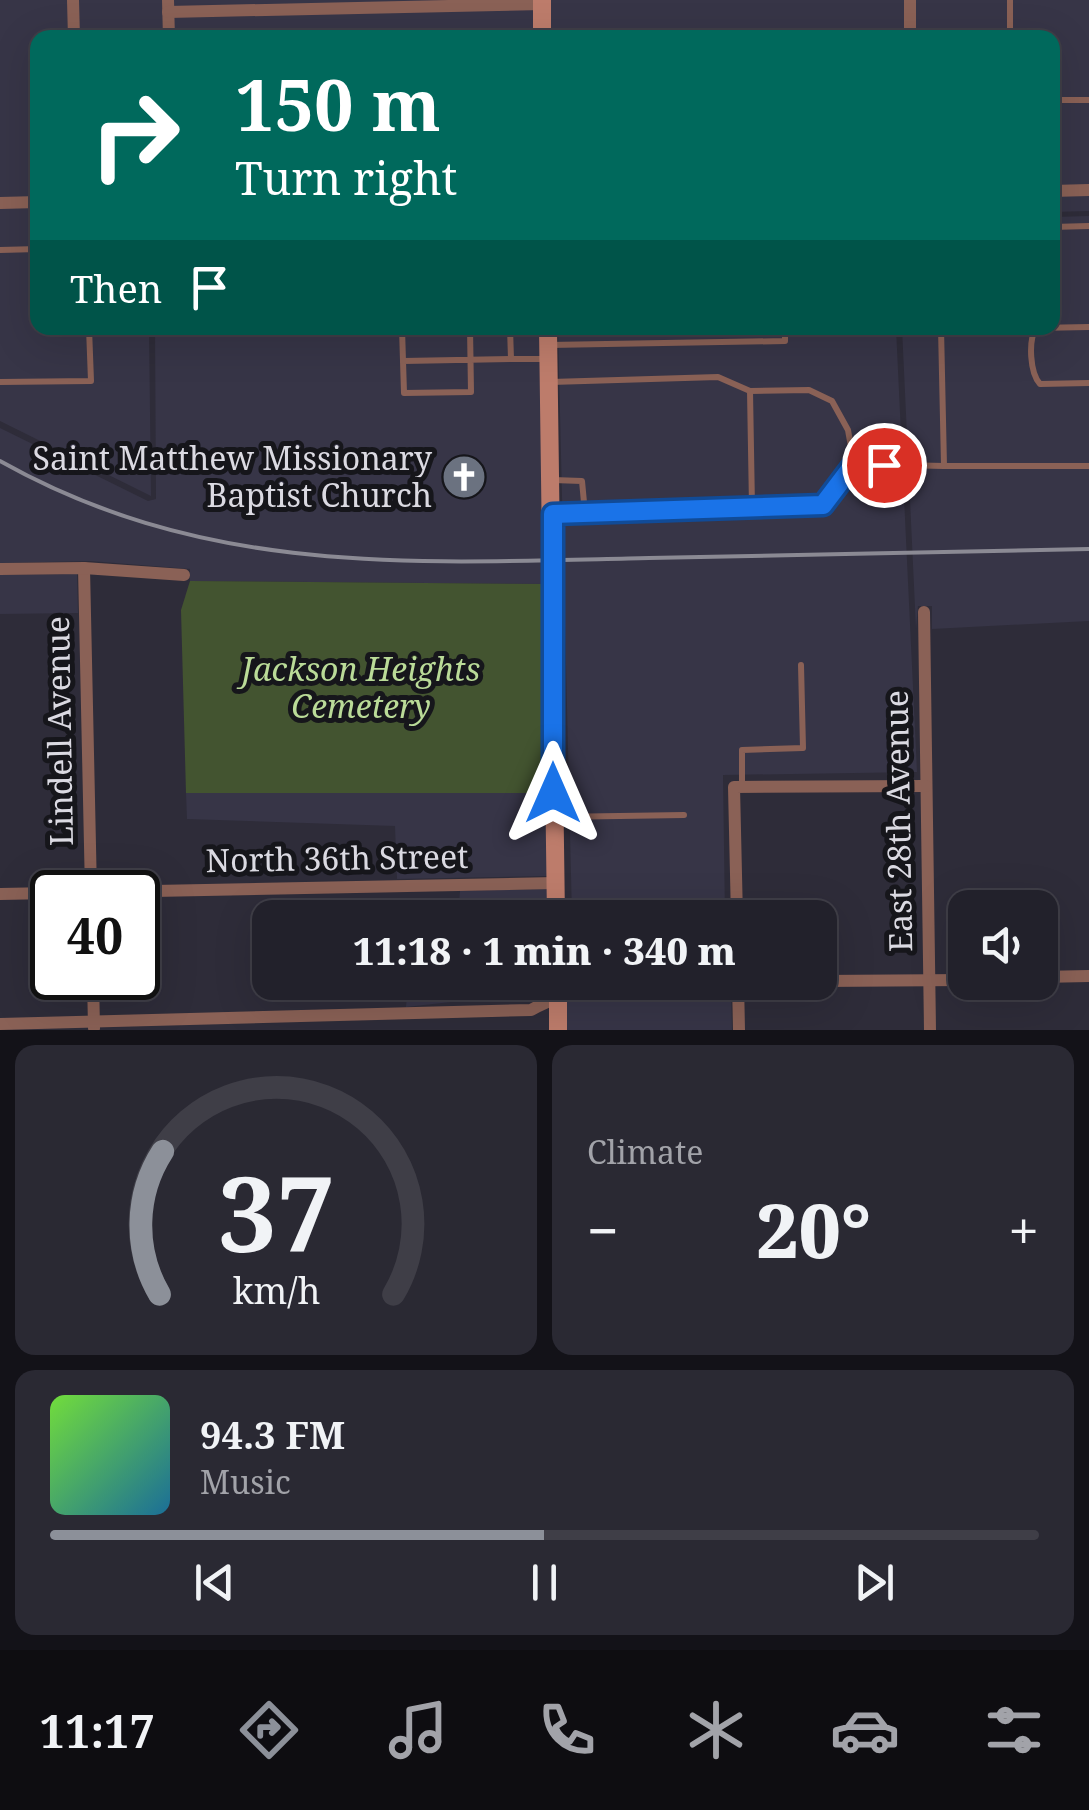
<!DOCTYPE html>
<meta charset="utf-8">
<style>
:root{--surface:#22212b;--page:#2a2933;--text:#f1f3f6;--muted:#a2a3a9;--line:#3f3e47;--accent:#8c9099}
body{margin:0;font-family:"Noto Serif",serif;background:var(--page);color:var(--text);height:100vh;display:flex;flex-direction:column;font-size:38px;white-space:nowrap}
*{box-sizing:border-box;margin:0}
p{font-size:32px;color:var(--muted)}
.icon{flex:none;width:55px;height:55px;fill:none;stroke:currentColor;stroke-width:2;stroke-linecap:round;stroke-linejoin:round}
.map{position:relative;height:1030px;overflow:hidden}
.details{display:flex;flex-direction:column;gap:15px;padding:15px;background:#131218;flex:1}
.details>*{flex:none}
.hud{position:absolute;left:30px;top:30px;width:1030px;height:305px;border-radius:20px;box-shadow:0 10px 40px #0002,0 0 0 2px var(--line);background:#00695c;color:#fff;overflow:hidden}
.controls{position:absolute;left:948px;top:890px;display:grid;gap:20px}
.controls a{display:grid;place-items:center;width:110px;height:110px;border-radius:20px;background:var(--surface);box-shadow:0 10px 40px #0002,0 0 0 2px var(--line);font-size:50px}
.speed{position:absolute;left:30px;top:870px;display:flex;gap:20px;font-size:50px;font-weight:700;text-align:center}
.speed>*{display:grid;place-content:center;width:130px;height:130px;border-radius:50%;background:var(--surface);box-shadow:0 10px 40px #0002,0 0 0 2px var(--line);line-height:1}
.speed .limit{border:5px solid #111;border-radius:15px;background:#fff;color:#111}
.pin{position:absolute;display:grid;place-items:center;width:85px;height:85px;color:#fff;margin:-42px;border:5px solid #fff;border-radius:50%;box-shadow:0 2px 10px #0007}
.me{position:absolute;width:110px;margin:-55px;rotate:0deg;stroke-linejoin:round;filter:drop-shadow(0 0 8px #0008)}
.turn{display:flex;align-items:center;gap:35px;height:210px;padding:0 40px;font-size:45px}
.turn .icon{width:130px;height:130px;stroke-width:2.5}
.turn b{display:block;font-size:70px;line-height:85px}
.then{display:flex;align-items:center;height:95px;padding:0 40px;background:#0003;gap:20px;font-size:38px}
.big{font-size:75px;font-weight:800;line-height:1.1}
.details .widget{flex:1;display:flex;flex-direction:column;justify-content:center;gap:15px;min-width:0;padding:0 35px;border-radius:20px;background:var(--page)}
.details .dial{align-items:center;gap:0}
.dial svg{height:260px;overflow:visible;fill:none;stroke:var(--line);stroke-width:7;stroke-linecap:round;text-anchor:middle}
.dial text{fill:var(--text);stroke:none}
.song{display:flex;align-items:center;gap:30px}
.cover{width:120px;height:120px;border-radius:15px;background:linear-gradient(135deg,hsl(100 70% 55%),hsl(200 70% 35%))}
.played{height:10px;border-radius:5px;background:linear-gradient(90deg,var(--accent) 50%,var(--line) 50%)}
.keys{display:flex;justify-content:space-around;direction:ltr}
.heat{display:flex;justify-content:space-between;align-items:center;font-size:55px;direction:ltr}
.details .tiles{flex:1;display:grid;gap:15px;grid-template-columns:1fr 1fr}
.widget:last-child{grid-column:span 2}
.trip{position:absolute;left:252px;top:900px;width:585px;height:100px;border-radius:20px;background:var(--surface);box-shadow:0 10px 40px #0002,0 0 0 2px var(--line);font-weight:800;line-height:100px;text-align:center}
.menu{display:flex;height:160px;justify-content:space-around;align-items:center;background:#0e0d11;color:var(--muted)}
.menu .icon{width:70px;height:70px}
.menu .active{color:var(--accent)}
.menu b{font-size:45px;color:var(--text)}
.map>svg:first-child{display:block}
</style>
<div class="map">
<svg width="1089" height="1030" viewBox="0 0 1089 1030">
<rect width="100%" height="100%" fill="#2e2c39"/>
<!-- built -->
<g fill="#373547">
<path d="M0,0H1089V211L1053,212L1052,38H38V328H149L151,496L0,421Z"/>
<path d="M1089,216V621L932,629V606H918L916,629L902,328H1052L1053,217Z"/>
<path d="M155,328H541L547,584L190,581V569L90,561L0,563V428L148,501L156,499Z"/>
<path d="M558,328H896L917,772L723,775L725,917H572Z"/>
<path d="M77,574L78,613L0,614V575Z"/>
<path d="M186,793H546L548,876L397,879L395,826L187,819Z"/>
<path d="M548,889L549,917L458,918L460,891Z"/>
<path d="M408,983H551V991L406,1007Z"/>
<path d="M731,988L732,1030H566V998L582,991Z"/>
</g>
<!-- green -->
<path fill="#435430" d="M190,581L547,584L546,793H186L181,610Z"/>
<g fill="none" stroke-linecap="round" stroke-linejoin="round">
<!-- lane -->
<g stroke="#8a6156" stroke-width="6">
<path d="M1010,0V38"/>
<path d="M1052,100H1089"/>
<path d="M1052,227L1089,226"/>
<path d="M0,250L38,249"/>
<path d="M1089,327L1036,328C1028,341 1030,373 1040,384L1089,383"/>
<path d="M402,328L403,361"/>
<path d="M470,328L471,392L404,393L403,361L511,359"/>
<path d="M510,328L511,359H547"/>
<path d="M941,328L944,466H1089"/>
<path d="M402,333L470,331"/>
<path d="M549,345L785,341V328"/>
<path d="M0,382L91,381L89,328"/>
<path d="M551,382L718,377L750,391L809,390L832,401L848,430L854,464"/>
<path d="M750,391L752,507"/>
<path d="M553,480L582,481L585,513"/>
<path d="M553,514L823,505L854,464L944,466"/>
<path d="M742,785V750L803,748L801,665"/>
<path d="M555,817L684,815"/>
</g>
<!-- street -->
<g stroke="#8a6156" stroke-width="12">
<path d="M73,0L74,38"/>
<path d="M168,0L169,38"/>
<path d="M910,0V38"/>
<path d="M168,12L542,4"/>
<path d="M1052,191L1089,190"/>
<path d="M0,203L38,202"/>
<path d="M84,568L91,892"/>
<path d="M0,569L84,568L184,575"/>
<path d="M924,612L930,1030"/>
<path d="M0,894L555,883"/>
<path d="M737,918L734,787L926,786"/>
<path d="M1040,977L1089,976"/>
<path d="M93,978L94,1028"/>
<path d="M820,981L965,980"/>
<path d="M738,982L739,1030"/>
<path d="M0,1024L531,1010C585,979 655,986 717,982"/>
</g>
<!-- secondary -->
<g stroke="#bd7c6b" stroke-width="18">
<path d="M542,0V38"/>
<path d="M548,328L556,918"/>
<path d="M558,982V1030"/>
</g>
<!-- rail -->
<path stroke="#8b8a94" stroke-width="4" d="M0,461C208,578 420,563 649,558C796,555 942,552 1089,549"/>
</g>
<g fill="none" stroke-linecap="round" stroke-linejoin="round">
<defs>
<path id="route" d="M553,793V514L823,505L854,464L884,465"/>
</defs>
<!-- route casing -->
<use href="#route" stroke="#114b97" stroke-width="25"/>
<!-- route -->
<use href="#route" stroke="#1a73e8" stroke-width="18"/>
</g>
<!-- icons -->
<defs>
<symbol id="church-disc" viewBox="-11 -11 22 22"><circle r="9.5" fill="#6b7280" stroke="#16161b"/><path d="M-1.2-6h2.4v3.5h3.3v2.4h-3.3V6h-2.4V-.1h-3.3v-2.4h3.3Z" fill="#fff"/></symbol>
</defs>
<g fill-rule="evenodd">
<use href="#church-disc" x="439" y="452" width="50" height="50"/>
</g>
<g text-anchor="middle" stroke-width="10" stroke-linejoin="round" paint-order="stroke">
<!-- poi labels -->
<g font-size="32" fill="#dbdae2" stroke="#16161b" text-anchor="end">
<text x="432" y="470">Saint Matthew Missionary<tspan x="432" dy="37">Baptist Church</tspan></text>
</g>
<!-- park labels -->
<g font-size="32" font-style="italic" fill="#badb98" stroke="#16161b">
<text x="361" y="681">Jackson Heights<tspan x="361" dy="37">Cemetery</tspan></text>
</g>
<!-- street labels -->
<g font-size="32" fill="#dbdae2" stroke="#16161b">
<text transform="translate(60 731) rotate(-91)" y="11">Lindell Avenue</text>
<text transform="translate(899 821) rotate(-91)" y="11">East 28th Avenue</text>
<text transform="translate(337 859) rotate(-1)" y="11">North 36th Street</text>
</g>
</g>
</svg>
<div class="controls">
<a><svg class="icon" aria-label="sound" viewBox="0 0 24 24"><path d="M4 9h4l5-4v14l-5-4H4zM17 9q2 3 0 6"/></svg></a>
</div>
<div class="speed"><div class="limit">40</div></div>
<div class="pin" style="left:884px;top:465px;background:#d93025"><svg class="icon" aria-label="arrive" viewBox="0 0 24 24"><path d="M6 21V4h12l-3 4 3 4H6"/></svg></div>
<svg class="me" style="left:553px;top:793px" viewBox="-20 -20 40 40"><path d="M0-17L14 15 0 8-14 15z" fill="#1a73e8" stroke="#fff" stroke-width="4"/></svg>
<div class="trip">11:18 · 1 min · 340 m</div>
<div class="hud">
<div class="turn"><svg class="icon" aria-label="right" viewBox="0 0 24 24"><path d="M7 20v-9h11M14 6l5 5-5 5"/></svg><div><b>150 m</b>Turn right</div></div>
<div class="then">Then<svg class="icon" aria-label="arrive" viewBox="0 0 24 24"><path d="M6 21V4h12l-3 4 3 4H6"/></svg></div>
</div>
</div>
<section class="details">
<div class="tiles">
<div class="widget dial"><svg viewBox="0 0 100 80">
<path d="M14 69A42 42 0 1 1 86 69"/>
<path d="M14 69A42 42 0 0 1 15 25" stroke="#8c9099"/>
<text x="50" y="56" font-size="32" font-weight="700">37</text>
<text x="50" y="72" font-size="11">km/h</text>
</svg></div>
<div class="widget"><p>Climate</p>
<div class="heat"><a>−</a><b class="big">20°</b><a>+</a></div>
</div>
<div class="widget">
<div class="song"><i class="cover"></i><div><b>94.3 FM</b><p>Music</p></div></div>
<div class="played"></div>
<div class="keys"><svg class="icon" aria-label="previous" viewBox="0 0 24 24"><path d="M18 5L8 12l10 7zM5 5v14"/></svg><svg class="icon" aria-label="pause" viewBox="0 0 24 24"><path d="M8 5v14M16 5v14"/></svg><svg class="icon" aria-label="next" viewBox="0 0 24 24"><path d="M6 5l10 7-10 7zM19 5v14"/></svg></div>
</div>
</div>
</section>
<nav class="menu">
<b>11:17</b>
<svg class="icon active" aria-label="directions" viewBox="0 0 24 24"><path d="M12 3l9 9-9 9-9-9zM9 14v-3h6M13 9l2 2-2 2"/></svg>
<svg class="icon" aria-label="music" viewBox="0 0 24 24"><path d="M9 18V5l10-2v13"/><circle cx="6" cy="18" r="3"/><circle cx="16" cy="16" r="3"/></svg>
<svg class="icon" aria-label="phone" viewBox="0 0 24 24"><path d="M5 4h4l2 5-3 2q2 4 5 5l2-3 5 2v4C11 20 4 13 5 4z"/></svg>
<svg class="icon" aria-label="climate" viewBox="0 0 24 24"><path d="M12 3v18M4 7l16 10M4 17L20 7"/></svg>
<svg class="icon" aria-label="car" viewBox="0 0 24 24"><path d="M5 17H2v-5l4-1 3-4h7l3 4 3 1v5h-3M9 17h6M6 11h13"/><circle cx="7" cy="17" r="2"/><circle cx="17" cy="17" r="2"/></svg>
<svg class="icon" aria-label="filters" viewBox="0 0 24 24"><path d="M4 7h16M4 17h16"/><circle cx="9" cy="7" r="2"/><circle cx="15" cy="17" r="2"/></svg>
</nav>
